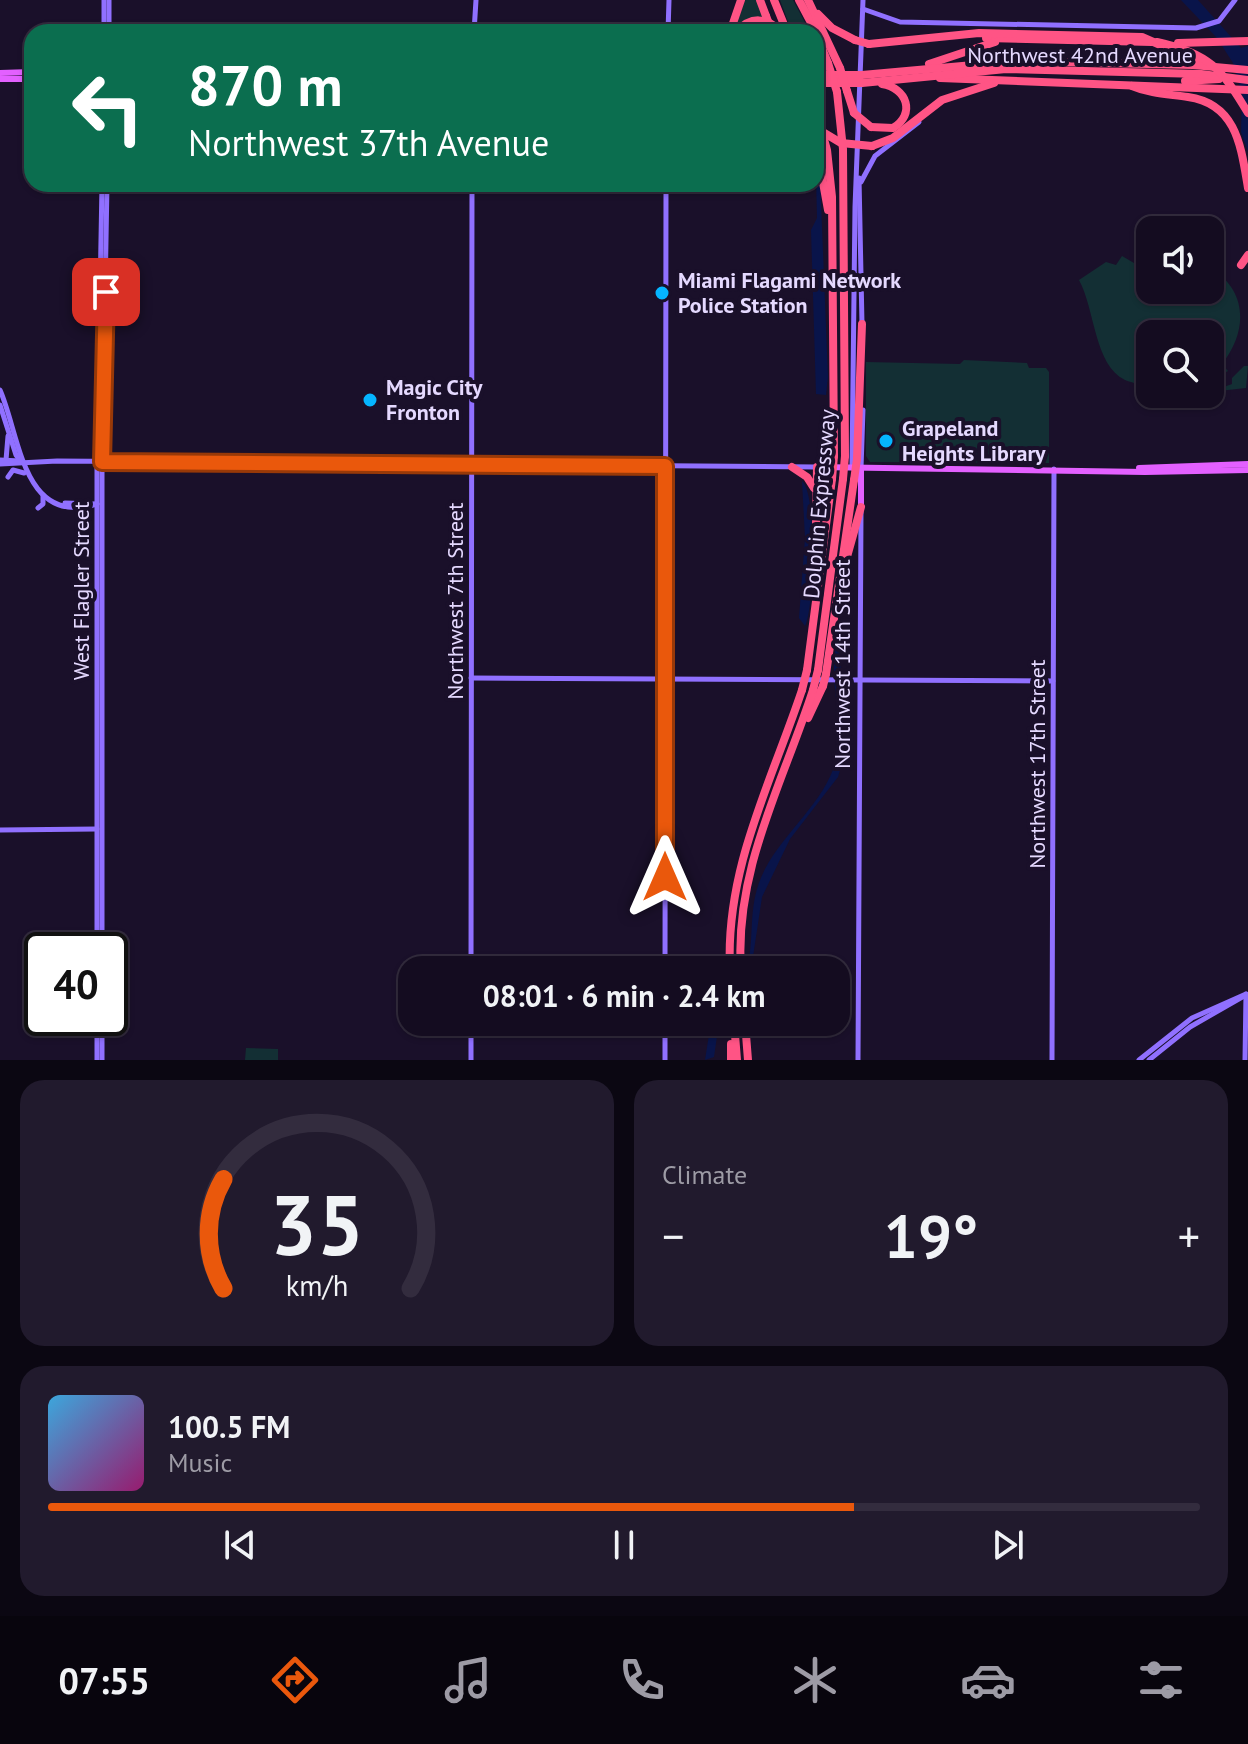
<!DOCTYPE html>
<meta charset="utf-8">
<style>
:root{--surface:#140c20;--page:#211a2d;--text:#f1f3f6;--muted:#9d9ba5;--line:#332c3e;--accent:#ea580c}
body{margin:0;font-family:"PT Sans",sans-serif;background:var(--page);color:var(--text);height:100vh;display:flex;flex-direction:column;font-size:30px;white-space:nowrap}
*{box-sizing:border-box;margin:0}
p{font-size:26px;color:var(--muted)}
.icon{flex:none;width:44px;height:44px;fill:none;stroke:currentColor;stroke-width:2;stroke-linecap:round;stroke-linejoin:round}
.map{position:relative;height:1060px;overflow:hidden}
.drawer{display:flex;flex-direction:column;gap:20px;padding:20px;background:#0b0712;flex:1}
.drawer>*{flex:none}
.banner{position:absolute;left:24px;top:24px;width:800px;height:168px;border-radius:24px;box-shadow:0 2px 6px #0004,0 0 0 2px var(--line);background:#0b6e4f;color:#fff;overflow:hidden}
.buttons{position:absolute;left:1136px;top:216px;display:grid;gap:16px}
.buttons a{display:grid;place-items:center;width:88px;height:88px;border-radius:16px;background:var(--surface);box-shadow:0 2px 6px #0004,0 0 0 2px var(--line);font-size:40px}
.speed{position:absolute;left:24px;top:932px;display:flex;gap:16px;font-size:40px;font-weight:700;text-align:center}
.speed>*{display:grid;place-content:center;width:104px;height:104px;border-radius:50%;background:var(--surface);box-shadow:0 2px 6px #0004,0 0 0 2px var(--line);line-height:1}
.speed .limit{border:4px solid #111;border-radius:12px;background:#fff;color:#111}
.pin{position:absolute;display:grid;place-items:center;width:68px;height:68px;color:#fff;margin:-34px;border-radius:16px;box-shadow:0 4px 12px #0006}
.me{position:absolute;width:88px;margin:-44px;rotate:0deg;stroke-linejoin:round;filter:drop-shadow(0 0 6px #0008)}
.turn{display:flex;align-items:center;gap:28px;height:168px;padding:0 32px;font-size:36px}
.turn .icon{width:104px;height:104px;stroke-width:2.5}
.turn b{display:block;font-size:56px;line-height:68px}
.big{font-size:60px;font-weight:700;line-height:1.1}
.drawer .tile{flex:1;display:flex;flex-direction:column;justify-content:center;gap:12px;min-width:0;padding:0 28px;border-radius:24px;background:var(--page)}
.drawer .dial{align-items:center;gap:0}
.dial svg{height:208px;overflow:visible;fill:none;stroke:var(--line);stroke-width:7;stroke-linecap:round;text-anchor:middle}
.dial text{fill:var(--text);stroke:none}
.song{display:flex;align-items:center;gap:24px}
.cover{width:96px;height:96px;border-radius:12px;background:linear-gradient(135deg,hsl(200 70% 55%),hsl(320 70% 35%))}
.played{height:8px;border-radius:4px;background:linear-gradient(90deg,var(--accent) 70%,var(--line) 70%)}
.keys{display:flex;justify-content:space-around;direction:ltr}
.heat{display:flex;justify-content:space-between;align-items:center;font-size:44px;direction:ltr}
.drawer .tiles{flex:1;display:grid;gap:20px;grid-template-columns:1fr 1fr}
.tile:last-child{grid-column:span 2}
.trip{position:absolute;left:398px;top:956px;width:452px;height:80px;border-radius:24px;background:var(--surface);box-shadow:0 2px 6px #0004,0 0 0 2px var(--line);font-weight:700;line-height:80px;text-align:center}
.dock{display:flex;height:128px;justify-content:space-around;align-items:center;background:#08050d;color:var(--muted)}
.dock .icon{width:56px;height:56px}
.dock .selected{color:var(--accent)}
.dock b{font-size:36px;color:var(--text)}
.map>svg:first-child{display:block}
</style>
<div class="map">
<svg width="1248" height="1060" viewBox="0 0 1248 1060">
<rect width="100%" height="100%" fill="#1a102a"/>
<!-- green -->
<g fill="#132f34">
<path d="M745,0H758L764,18L734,32Z"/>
<path d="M780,0H793L810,32H792Z"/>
<path d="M1150,247V290H1210V268C1248,290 1248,331 1222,364L1228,371L1216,377L1218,381L1210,384V334H1150V358L1144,355L1134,367L1150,375L1147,387C1140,384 1129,382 1125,380C1094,365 1095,309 1079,280L1106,262L1116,265L1122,256L1134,263Z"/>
<path d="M964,360L1027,363L1029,368H1046L1049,372V463L870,462L866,456V362L960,364Z"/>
<path d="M1244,366H1248L1246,388L1210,392L1232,384V378Z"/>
<path d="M246,1048L278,1049V1060H245Z"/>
</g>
<!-- water -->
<g fill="#09144a">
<path d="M1181,0H1198L1241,48L1248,46V152L1241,132L1242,94L1233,63L1217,38Z"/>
<path d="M816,176L820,177L828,377L826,395L816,394L811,230L817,218Z"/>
<path d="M802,481C817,493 815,606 805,626L799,618L805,538Z"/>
<path d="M838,640L843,686L842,764L838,777L790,839L762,897L751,970L748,965C755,930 747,904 765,869C785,831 829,798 837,756C843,723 827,670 838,640Z"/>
<path d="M711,1022H719L714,1057L705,1060Z"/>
</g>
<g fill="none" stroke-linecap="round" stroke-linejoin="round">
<!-- secondary -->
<g stroke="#9070ff" stroke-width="5">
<path d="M863,9L900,22L1196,28L1219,21L1235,0"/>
<path d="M104,32V0"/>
<path d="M109,32V0"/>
<path d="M474,32L476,0"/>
<path d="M668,32L669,0"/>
<path d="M859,178L862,324"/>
<path d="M861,182L875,156L919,122"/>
<path d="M0,390C20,435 22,527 97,504"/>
<path d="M0,405L16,455L21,462"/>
<path d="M0,460L20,461"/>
<path d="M6,460L8,436"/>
<path d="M0,464L57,461L817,467"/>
<path d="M852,468L855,207L863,0"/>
<path d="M861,468L863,410"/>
<path d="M8,477L13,470L24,473"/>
<path d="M65,503L97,504"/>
<path d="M38,508L43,504V495"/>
<path d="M471,678L1053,681"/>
<path d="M0,830L97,829"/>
<path d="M97,950V462L102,184"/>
<path d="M102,950V467L107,184"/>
<path d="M471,970L472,184"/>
<path d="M665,970L666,184"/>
<path d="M97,1018V1060"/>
<path d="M471,1022V1060"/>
<path d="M665,1022V1060"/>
<path d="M102,1060V1018"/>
<path d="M858,1060L861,512"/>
<path d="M1052,1060L1054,469"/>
<path d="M1139,1060L1192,1018L1246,994"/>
<path d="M1149,1060L1190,1027L1244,996"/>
<path d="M1245,1060L1246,994"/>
</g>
<!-- primary -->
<g stroke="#e360ff" stroke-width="6">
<path d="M0,73L32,72"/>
<path d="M0,79H32"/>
<path d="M817,467L1145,472L1248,470"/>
<path d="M1139,468L1248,464"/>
<path d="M861,507V468"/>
</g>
<!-- highway -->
<g stroke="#ff5485" stroke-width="8">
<path d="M760,0L766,16"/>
<path d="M774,0L787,32"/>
<path d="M799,0L816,32"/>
<path d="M808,0L840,68"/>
<path d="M818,14L832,28L855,40"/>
<path d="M730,32L741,0"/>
<path d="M737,32C750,16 767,17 781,32"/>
<path d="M816,33L828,63"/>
<path d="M986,38L1152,42"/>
<path d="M869,44L979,33L1142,37L1199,62"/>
<path d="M929,64L995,42"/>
<path d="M816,75H862L1018,61L1193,65L1248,70"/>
<path d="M940,78L1248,90"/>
<path d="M1185,81L1219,79"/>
<path d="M816,83H862L1006,69L1201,74L1248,80"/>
<path d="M1132,86C1151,94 1168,94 1188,97C1237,104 1241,147 1248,188"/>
<path d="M847,91L854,113"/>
<path d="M837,92L843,149L845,456"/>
<path d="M816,110L827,150L832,197L834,456"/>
<path d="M871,127L893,128C916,114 907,88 882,84"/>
<path d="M816,144L828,210"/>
<path d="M872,146L893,138L942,100L994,83"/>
<path d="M1241,265L1248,255"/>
<path d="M857,459L862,324"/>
<path d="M792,467L807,477L814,488"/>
<path d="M845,564L861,507"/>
<path d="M815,586L817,467"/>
<path d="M807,670L832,479"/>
<path d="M818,670L843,479"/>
<path d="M826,674L854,480"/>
<path d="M808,718L823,686"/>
<path d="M730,970C725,869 771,783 802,690"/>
<path d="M741,970C734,870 783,783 813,690"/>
<path d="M734,1022L737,1060"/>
<path d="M745,1022L748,1060"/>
<path d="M731,1060V1044"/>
</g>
<!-- highway-bridge -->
<g stroke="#ff5485" stroke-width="8">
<path d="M766,16L771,29"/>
<path d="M855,40L869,44"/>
<path d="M1157,42C1210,54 1221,68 1248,113"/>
<path d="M1178,43L1248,41"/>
<path d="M828,63L837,92"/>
<path d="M840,68L847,91"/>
<path d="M854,113L871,127"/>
<path d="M816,128L841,143L872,146"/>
<path d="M832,479L834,456"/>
<path d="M843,479L845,456"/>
<path d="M854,480L857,459"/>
<path d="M823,686L826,674"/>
<path d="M802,690L807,670"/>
<path d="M813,690L818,670"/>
</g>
</g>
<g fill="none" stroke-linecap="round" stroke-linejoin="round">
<defs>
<path id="route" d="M106,292L102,462L665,466V877"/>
</defs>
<!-- route casing -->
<use href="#route" stroke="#983908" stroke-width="20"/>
<!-- route -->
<use href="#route" stroke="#ea580c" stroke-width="14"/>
</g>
<!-- markers -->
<g fill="#05b5ff" stroke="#1a102a" stroke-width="3">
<circle cx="662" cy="293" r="8"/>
<circle cx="370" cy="400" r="8"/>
<circle cx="886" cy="441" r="8"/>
</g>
<g text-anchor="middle" stroke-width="8" stroke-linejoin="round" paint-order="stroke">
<!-- street labels -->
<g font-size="22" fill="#e5d9ff" stroke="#1a102a">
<text x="1080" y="63">Northwest 42nd Avenue</text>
<text transform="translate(819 504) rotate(-85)" y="8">Dolphin Expressway</text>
<text transform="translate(81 591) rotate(-90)" y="8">West Flagler Street</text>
<text transform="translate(455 601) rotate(-90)" y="8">Northwest 7th Street</text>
<text transform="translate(842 664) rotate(-90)" y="8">Northwest 14th Street</text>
<text transform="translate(1037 764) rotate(-90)" y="8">Northwest 17th Street</text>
</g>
<!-- poi labels -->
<g font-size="22" font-weight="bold" fill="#e5d9ff" stroke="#1a102a" text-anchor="start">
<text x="678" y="288">Miami Flagami Network<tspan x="678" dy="25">Police Station</tspan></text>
<text x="386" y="395">Magic City<tspan x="386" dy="25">Fronton</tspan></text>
<text x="902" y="436">Grapeland<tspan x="902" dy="25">Heights Library</tspan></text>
</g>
</g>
</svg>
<div class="buttons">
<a><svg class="icon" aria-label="sound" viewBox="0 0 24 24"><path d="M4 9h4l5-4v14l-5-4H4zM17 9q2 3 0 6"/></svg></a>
<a><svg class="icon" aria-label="search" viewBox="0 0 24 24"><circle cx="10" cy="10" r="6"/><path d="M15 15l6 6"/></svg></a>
</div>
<div class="speed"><div class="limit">40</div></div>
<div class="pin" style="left:106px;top:292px;background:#d93025"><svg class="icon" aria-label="arrive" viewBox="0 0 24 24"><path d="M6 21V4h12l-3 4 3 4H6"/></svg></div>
<svg class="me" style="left:665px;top:877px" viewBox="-20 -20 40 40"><path d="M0-17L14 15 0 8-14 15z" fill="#ea580c" stroke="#fff" stroke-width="4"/></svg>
<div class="trip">08:01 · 6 min · 2.4 km</div>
<div class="banner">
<div class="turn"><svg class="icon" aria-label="left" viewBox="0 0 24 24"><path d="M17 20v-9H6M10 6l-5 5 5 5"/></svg><div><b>870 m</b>Northwest 37th Avenue</div></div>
</div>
</div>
<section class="drawer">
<div class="tiles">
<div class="tile dial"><svg viewBox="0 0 100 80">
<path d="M14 69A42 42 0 1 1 86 69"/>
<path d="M14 69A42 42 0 0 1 14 27" stroke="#ea580c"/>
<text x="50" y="56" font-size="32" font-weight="700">35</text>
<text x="50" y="72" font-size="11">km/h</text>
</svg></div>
<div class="tile"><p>Climate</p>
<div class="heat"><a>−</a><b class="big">19°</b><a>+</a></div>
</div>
<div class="tile">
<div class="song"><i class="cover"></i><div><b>100.5 FM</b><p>Music</p></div></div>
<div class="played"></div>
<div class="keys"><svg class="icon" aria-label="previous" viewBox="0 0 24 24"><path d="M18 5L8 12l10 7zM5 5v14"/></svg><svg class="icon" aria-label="pause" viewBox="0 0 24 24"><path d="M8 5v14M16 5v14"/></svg><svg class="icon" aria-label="next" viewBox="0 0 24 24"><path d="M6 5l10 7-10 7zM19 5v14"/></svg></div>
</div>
</div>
</section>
<nav class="dock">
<b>07:55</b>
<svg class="icon selected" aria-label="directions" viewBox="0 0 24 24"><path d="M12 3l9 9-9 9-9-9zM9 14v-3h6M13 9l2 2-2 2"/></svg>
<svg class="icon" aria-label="music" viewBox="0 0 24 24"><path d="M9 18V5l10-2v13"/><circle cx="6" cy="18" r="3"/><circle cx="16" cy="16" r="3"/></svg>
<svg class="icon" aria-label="phone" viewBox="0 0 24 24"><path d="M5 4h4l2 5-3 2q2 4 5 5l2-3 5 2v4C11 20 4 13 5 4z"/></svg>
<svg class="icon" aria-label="climate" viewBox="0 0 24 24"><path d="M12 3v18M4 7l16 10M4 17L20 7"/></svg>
<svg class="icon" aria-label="car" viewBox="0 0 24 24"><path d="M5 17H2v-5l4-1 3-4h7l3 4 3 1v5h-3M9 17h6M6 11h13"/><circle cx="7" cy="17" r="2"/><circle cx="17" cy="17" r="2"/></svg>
<svg class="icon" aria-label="filters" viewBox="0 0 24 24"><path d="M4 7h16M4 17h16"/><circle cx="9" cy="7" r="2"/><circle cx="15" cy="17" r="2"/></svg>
</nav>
